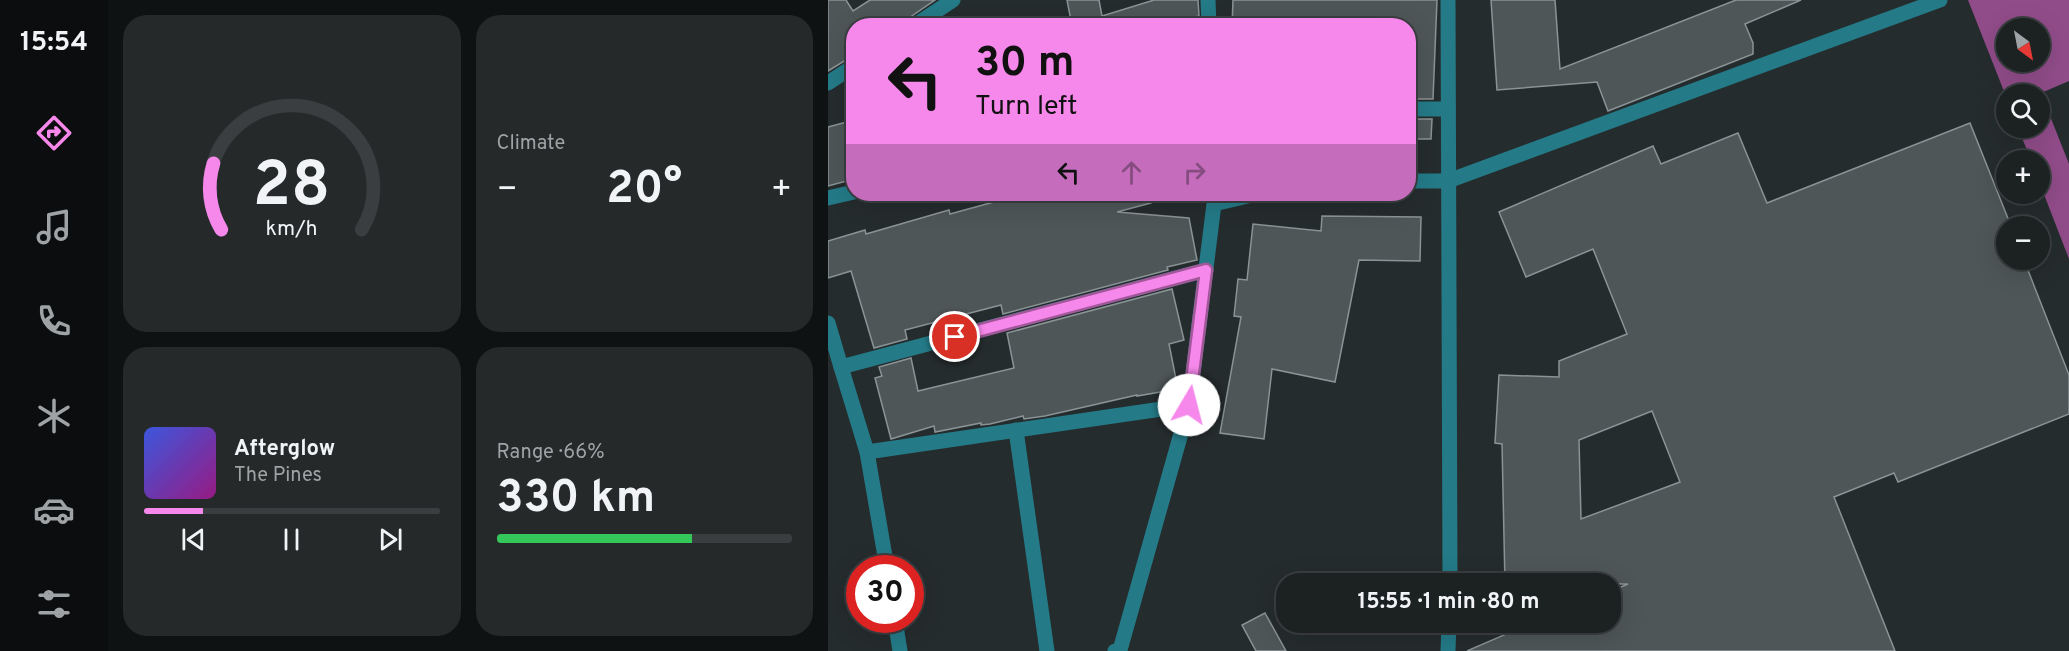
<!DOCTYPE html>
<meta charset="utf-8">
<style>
:root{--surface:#1c2122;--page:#25292a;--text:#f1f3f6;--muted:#a0a3a5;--line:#3a3e40;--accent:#f788eb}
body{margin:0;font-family:Overpass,sans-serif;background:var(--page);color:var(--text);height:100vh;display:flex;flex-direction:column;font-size:22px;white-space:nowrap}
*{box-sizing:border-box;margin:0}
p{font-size:20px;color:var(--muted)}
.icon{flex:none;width:33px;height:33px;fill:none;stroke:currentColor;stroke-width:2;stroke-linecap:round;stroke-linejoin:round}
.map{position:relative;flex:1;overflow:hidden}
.details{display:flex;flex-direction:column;gap:15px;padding:15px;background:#0f1213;width:720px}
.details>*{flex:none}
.guide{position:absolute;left:18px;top:18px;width:570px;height:183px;border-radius:24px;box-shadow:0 6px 24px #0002,0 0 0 2px var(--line);background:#f788eb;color:#111;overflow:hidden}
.needle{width:39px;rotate:148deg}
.fabs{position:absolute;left:1168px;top:18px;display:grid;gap:12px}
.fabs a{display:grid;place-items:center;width:54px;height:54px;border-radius:50%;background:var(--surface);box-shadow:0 6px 24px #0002,0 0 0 2px var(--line);font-size:30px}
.speed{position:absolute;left:18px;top:555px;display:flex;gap:12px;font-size:30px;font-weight:700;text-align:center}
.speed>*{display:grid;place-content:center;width:78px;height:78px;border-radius:50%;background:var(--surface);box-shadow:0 6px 24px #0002,0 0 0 2px var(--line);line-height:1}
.speed .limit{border:9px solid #d22;background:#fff;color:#111}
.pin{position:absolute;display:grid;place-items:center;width:51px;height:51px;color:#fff;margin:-26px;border:3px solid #fff;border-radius:50%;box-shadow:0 2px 6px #0007}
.me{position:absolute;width:66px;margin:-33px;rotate:8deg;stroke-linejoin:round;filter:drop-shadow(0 0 4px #0008)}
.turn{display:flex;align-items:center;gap:21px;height:126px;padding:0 30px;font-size:27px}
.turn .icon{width:78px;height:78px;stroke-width:2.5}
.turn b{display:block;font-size:42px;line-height:51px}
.lanes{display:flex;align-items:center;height:57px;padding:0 30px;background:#0003;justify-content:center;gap:30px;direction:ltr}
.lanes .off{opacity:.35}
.big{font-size:45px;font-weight:700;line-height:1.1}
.details .widget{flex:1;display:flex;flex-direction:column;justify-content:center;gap:9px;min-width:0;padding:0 21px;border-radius:24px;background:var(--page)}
.details .dial{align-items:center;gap:0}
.dial svg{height:156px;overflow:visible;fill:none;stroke:var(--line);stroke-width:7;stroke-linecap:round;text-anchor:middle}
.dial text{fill:var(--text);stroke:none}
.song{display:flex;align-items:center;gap:18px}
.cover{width:72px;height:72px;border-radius:9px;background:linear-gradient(135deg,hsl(230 70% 55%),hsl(310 70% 35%))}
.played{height:6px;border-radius:3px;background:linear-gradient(90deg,var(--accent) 20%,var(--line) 20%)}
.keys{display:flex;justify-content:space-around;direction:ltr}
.heat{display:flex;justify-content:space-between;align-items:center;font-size:33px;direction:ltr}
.charge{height:9px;border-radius:4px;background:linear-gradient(90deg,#34c759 66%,var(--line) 0)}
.details .tiles{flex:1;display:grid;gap:15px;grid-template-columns:repeat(2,1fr)}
.trip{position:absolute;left:448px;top:573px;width:345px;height:60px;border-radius:24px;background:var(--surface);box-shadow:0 6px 24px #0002,0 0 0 2px var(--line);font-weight:700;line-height:60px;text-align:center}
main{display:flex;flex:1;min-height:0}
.tab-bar{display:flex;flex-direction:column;width:108px;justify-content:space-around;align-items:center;background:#0b0d0e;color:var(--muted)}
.tab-bar .icon{width:42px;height:42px}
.tab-bar .selected{color:var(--accent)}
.tab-bar b{font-size:27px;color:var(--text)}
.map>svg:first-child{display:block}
</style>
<main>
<nav class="tab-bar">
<b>15:54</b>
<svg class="icon selected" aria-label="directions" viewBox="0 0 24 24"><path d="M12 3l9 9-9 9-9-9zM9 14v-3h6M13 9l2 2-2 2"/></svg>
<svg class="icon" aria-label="music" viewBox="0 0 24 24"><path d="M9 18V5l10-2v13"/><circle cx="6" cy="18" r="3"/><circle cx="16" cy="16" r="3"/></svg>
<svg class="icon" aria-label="phone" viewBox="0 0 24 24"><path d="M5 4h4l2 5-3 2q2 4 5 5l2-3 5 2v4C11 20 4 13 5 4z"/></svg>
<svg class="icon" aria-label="climate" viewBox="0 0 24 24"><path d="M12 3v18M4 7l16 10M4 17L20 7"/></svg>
<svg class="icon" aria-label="car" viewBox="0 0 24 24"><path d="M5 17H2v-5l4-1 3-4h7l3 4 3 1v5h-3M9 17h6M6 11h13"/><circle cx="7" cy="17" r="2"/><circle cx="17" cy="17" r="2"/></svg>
<svg class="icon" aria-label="filters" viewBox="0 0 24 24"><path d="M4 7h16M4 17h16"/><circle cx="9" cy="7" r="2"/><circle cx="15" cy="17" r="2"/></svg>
</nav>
<section class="details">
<div class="tiles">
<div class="widget dial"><svg viewBox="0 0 100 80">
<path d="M14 69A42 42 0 1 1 86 69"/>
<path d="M14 69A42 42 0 0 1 10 35" stroke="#f788eb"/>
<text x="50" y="56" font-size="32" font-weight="700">28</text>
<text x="50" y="72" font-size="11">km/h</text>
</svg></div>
<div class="widget"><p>Climate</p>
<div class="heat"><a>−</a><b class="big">20°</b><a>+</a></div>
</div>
<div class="widget">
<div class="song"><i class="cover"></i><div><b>Afterglow</b><p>The Pines</p></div></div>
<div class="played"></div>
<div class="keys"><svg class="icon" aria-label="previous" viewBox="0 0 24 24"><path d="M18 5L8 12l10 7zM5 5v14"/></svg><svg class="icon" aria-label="pause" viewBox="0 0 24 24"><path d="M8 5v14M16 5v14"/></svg><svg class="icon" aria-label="next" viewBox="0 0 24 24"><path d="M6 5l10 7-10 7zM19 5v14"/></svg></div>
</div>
<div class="widget"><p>Range · 66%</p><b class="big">330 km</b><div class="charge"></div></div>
</div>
</section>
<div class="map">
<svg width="1241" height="651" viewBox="0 0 1241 651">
<rect width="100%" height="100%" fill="#252c2d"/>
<!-- water -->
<path fill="#904c89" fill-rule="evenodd" d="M1140,0H1241V81L1213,93L1241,164V259L1212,184V160H1203L1190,128H1212V94H1179V99ZM1179,28H1212V62H1179Z"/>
<!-- building -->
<g fill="#4e5658" stroke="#8a9395" stroke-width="1.5" fill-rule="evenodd">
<path d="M0,0H18L25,11L42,0H107L81,18L75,26H26V55L0,71Z"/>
<path d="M239,0H271L274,16L326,0H370L371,16L335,26H244Z"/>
<path d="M405,0H609L605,99H580V26H404Z"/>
<path d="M663,0H727L732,69L908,0H973L917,24L925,43V54L780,111L769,82L669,90Z"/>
<path d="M580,119H604L603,139H580Z"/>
<path d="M26,120V179L0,186V127Z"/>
<path d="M1142,123L1183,226H1179V260H1196L1241,375V414L1070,482L1066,473L1006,497L1067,651H639L706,622H783V591L800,584H677L674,444L667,443L671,375L731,377V361L799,334L765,249L698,277L671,212L825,146L833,164L910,133L939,203ZM824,411L852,482L753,519L751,440Z"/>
<path d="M195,194H322L323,203L289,212L361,218L369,260L339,267L340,270L175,314L173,305L77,330L79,339L46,348L23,271L0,278V241L37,230L38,234L121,210L122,214Z"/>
<path d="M494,216L593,217L592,261L531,260L507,382L444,369L436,439L392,433L413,317L406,316L410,279L419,280L425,224L493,231Z"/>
<path d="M344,289L356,340L341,344L350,389L309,396V395L217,416L196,419L195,416L162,424L153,425V423L107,432L106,426L63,439L47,378L54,376L51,367L83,358L90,391L186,368L179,333Z"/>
<path d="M437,613L458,651H428L414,625Z"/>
</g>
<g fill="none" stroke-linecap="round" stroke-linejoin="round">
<!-- minor -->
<g stroke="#247a87" stroke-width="15">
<path d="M380,0L381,26"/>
<path d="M620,0L622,584"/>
<path d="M86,26L125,0"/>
<path d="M0,83L26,66"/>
<path d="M580,109H620"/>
<path d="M580,181H620L1112,0"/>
<path d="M0,198L26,192"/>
<path d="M0,323L13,367L378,270"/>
<path d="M13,367L39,452L361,405L386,204L428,194"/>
<path d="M188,430L219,651"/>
<path d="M39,452L59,568"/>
<path d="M67,620L72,651"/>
<path d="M287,651L292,650L361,405"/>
<path d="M620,651L621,622"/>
</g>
</g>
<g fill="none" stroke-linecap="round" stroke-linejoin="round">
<defs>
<path id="route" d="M127,337L378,270L361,405"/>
</defs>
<!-- route casing -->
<use href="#route" stroke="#a15899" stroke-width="15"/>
<!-- route -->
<use href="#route" stroke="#f788eb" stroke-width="10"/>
</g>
</svg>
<div class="fabs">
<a><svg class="needle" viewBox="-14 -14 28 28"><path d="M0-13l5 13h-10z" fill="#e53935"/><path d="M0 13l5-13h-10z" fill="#a0a3a5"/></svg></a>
<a><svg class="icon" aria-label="search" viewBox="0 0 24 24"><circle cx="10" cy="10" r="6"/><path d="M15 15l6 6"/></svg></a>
<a>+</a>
<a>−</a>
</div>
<div class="speed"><div class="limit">30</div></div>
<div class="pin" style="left:127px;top:337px;background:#d93025"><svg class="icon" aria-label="arrive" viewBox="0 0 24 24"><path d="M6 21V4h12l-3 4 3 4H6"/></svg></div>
<svg class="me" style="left:361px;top:405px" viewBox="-20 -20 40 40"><circle r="19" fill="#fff"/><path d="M0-13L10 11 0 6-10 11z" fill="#f788eb"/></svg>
<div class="trip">15:55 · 1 min · 80 m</div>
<div class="guide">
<div class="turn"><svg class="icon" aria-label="left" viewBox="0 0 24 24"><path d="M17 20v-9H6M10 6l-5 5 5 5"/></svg><div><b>30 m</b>Turn left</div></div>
<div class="lanes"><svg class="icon" aria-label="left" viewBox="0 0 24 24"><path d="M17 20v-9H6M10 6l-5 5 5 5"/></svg><svg class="icon off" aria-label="ahead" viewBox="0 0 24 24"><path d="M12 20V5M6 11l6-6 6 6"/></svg><svg class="icon off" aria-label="right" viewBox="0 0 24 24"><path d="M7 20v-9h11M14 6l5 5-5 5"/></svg></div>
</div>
</div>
</main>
